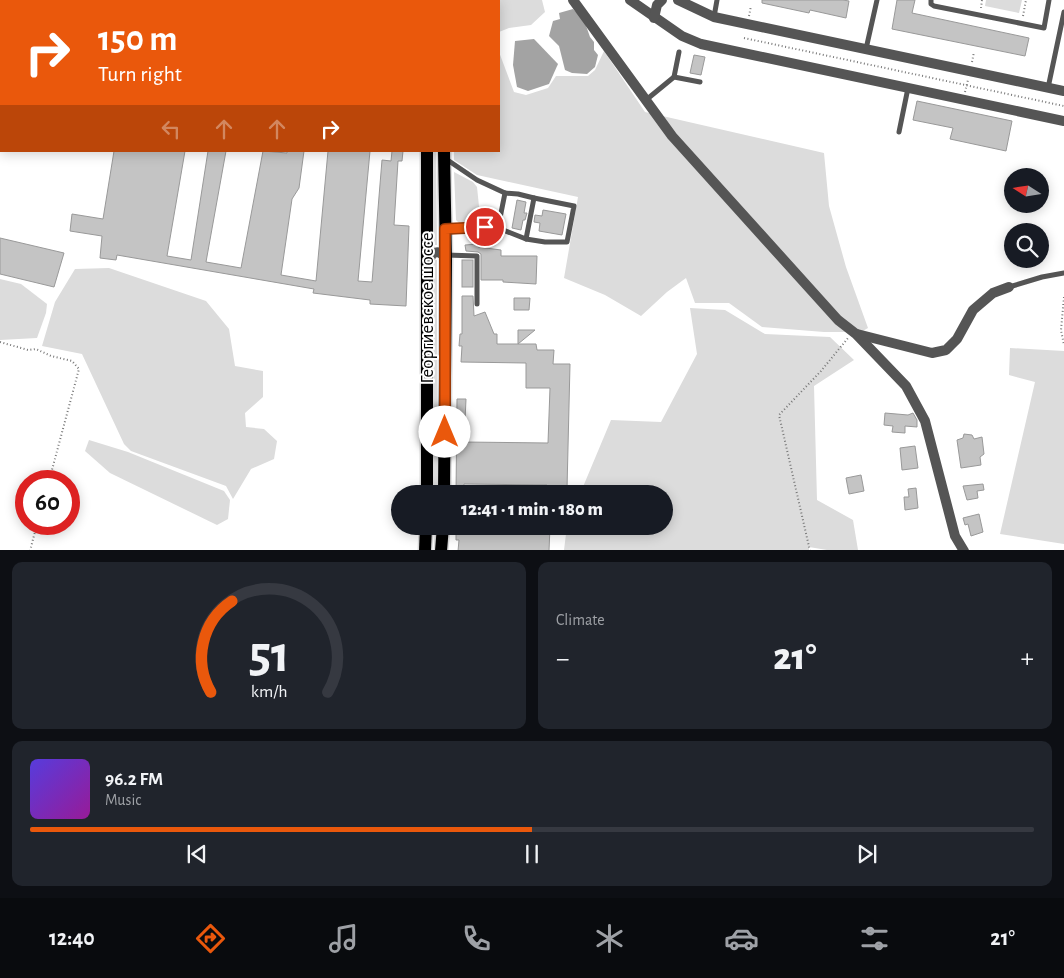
<!DOCTYPE html>
<meta charset="utf-8">
<style>
:root{--surface:#171b24;--page:#20242c;--text:#f1f3f6;--muted:#9ea1a6;--line:#363941;--accent:#ea580c}
body{margin:0;font-family:"Alegreya Sans",sans-serif;background:var(--page);color:var(--text);height:100vh;display:flex;flex-direction:column;font-size:19px;white-space:nowrap}
*{box-sizing:border-box;margin:0}
p{font-size:16px;color:var(--muted)}
.icon{flex:none;width:28px;height:28px;fill:none;stroke:currentColor;stroke-width:2;stroke-linecap:round;stroke-linejoin:round}
.map{position:relative;height:550px;overflow:hidden}
.side{display:flex;flex-direction:column;gap:12px;padding:12px;background:#0d0f14;flex:1}
.side>*{flex:none}
.hud{position:absolute;left:0px;top:0px;width:500px;height:152px;box-shadow:0 2px 12px #0003;background:#ea580c;color:#fff;overflow:hidden}
.needle{width:32px;rotate:282deg}
.buttons{position:absolute;left:1004px;top:168px;display:grid;gap:10px}
.buttons a{display:grid;place-items:center;width:45px;height:45px;border-radius:50%;background:var(--surface);box-shadow:0 2px 12px #0003;font-size:25px}
.speed{position:absolute;left:15px;top:470px;display:flex;gap:10px;font-size:25px;font-weight:700;text-align:center}
.speed>*{display:grid;place-content:center;width:65px;height:65px;border-radius:50%;background:var(--surface);box-shadow:0 2px 12px #0003;line-height:1}
.speed .limit{border:8px solid #d22;background:#fff;color:#111}
.pin{position:absolute;display:grid;place-items:center;width:42px;height:42px;color:#fff;margin:-21px;border:2px solid #fff;border-radius:50%;box-shadow:0 1px 5px #0007}
.me{position:absolute;width:55px;margin:-28px;rotate:0deg;stroke-linejoin:round;filter:drop-shadow(0 0 4px #0008)}
.turn{display:flex;align-items:center;gap:18px;height:105px;padding:0 15px;font-size:22px}
.turn .icon{width:65px;height:65px;stroke-width:2.5}
.turn b{display:block;font-size:35px;line-height:42px}
.lanes{display:flex;align-items:center;height:48px;padding:0 15px;background:#0003;justify-content:center;gap:25px;direction:ltr}
.lanes .off{opacity:.35}
.big{font-size:38px;font-weight:800;line-height:1.1}
.side .tile{flex:1;display:flex;flex-direction:column;justify-content:center;gap:8px;min-width:0;padding:0 18px;border-radius:10px;background:var(--page)}
.side .dial{align-items:center;gap:0}
.dial svg{height:130px;overflow:visible;fill:none;stroke:var(--line);stroke-width:7;stroke-linecap:round;text-anchor:middle}
.dial text{fill:var(--text);stroke:none}
.song{display:flex;align-items:center;gap:15px}
.cover{width:60px;height:60px;border-radius:8px;background:linear-gradient(135deg,hsl(250 70% 55%),hsl(300 70% 35%))}
.played{height:5px;border-radius:2px;background:linear-gradient(90deg,var(--accent) 50%,var(--line) 50%)}
.keys{display:flex;justify-content:space-around;direction:ltr}
.heat{display:flex;justify-content:space-between;align-items:center;font-size:28px;direction:ltr}
.side .tiles{flex:1;display:grid;gap:12px;grid-template-columns:1fr 1fr}
.tile:last-child{grid-column:span 2}
.trip{position:absolute;left:391px;top:485px;width:282px;height:50px;border-radius:25px;background:var(--surface);box-shadow:0 2px 12px #0003;font-weight:800;line-height:50px;text-align:center}
.menu{display:flex;height:80px;justify-content:space-around;align-items:center;background:#090b0e;color:var(--muted)}
.menu .icon{width:35px;height:35px}
.menu .selected{color:var(--accent)}
.menu b{font-size:22px;color:var(--text)}
.map>svg:first-child{display:block}
</style>
<div class="map">
<svg width="1064" height="551" viewBox="0 0 1064 551">
<rect width="100%" height="100%" fill="#fff"/>
<!-- green -->
<g fill="#dcdcdc">
<path d="M462,0H542L545,12L531,25L509,28L499,32V1H462Z"/>
<path d="M986,0H1022L1019,13L985,6Z"/>
<path d="M604,51L645,112L824,153L829,206L846,267L868,328L861,332H824L762,327L729,303H695L686,278L667,292L641,316L605,295L564,278L578,197L477,175L454,160V151H499V52L514,92L526,95L548,88L556,76H588L595,70Z"/>
<path d="M432,151H436L437,245H433Z"/>
<path d="M454,172L473,182L477,187L480,216L477,220L459,223L456,220Z"/>
<rect x="433" y="260" width="4" height="234"/>
<path d="M109,268L206,301L229,329L235,366L263,371V397L245,413L246,427L264,429L277,441L274,459L251,469L233,499L226,486L131,451L124,444L82,354L42,346L55,302L75,269Z"/>
<path d="M0,279L21,284L47,304L46,313L37,338L0,340Z"/>
<path d="M690,308L725,310L765,334L830,337L854,360L814,386L817,500L853,520L858,550H827L809,547V551L564,550L567,526H665V494H580L611,420L661,422L697,354Z"/>
<path d="M1010,348L1064,351V544L1000,534L1035,382L1009,375Z"/>
<path d="M89,440L128,452L224,491L230,500L228,519L217,525L110,473L85,451Z"/>
</g>
<!-- water -->
<g fill="#a3a3a3">
<path d="M573,9L584,20L590,37L594,42V50L598,55L595,67L587,74L572,73L565,70L559,46L549,36L553,21L560,19L559,13Z"/>
<path d="M534,39L558,64L549,84L528,91L517,87L513,65L515,41Z"/>
</g>
<!-- building -->
<g fill="#c4c4c4" stroke="#999">
<path d="M762,0H843L849,1L846,18L810,10L809,13L762,3Z"/>
<path d="M897,0H915L912,13L1029,38L1025,56L892,29Z"/>
<path d="M694,55L705,57L701,75L690,73Z"/>
<path d="M917,101L1012,121L1006,151L950,139L953,128L913,120Z"/>
<path d="M114,151H185L167,256L191,260L208,151H226L206,262L241,268L263,151L287,153V151H304L299,188L292,199L281,275L316,281L328,151H370L358,281L372,282L382,160L391,161L392,151H403L402,161H398L394,225L409,226L406,306L370,304V300L313,293L314,289L117,255L116,260L100,258L102,236L70,231L72,214L103,219Z"/>
<path d="M517,200L526,202L524,213H527L525,220H523L521,230L512,228Z"/>
<path d="M543,210L566,214L562,235L539,231L540,223L534,222L535,215L542,216Z"/>
<path d="M0,238L64,253L54,287L0,274Z"/>
<path d="M478,244V247L501,250V256H537L536,284L503,282V280H481V254L478,252L466,251L465,245Z"/>
<rect x="462" y="260" width="11" height="27"/>
<path d="M462,296H473L474,316L485,312L494,334H497V344H536L537,350H554L553,364H570L567,489H547V485L464,484L463,494H456L457,399H466L464,442L548,443L550,388H526V363L461,362L462,346H459L460,334H462Z"/>
<path d="M514,298H530L529,310H514Z"/>
<path d="M518,330H535L518,344Z"/>
<path d="M885,413L908,415L913,413L917,420V427L905,426V433L892,432L893,426L884,425Z"/>
<path d="M964,434L972,435L974,439L982,437L984,454L980,457L981,465L961,468L957,440L963,438Z"/>
<path d="M915,446L918,468L902,470L900,448Z"/>
<path d="M861,475L864,491L849,494L846,478Z"/>
<path d="M983,484L984,490L977,491L978,498L967,500L963,486Z"/>
<path d="M916,488L918,508L905,510L904,497H909L908,489Z"/>
<path d="M979,514L983,532L971,536L968,524L965,525L963,518Z"/>
<path d="M467,526H550L549,551H458L459,540H456V529L467,530Z"/>
</g>
<g fill="none" stroke-linecap="round" stroke-linejoin="round">
<defs>
<g id="primary">
<path d="M431,1V0"/>
<path d="M448,1V0"/>
<path d="M427,151V494"/>
<path d="M444,151L446,260L444,494"/>
<path d="M425,551L426,526"/>
<path d="M441,551L443,526"/>
</g>
</defs>
<!-- primary casing -->
<use href="#primary" stroke="#dbdbdb" stroke-width="15"/>
<!-- path -->
<g stroke="#777" stroke-width="2" stroke-dasharray="1 2.5" stroke-linecap="butt">
<path d="M981,8L982,0"/>
<path d="M749,16L751,6"/>
<path d="M1023,16L1026,0"/>
<path d="M744,38L1064,106"/>
<path d="M972,62L974,52"/>
<path d="M965,92L968,80"/>
<path d="M1064,297L1061,330L1064,345"/>
<path d="M0,342L28,350L36,349L51,356L72,361L79,369L49,481"/>
<path d="M30,551L37,524"/>
<path d="M810,551L779,415L821,371L848,338"/>
</g>
<!-- service -->
<g stroke="#555" stroke-width="5">
<path d="M931,0V4L934,6L1044,28L1049,0"/>
<path d="M206,1V0"/>
<path d="M374,1V0"/>
<path d="M714,17L717,0"/>
<path d="M866,49L877,0"/>
<path d="M674,77L679,52"/>
<path d="M0,80H1"/>
<path d="M1048,88L1064,12"/>
<path d="M646,100L674,77L700,82"/>
<path d="M899,132L908,88"/>
<path d="M498,228L505,193"/>
<path d="M446,229L473,226L498,228L526,239L534,198L518,194L505,193L477,180L446,159"/>
<path d="M526,239L545,242H567L574,206L534,198"/>
<path d="M446,255L477,256V304"/>
<path d="M1009,287L1042,277L1064,273"/>
</g>
<!-- minor -->
<g stroke="#555" stroke-width="10">
<path d="M573,0L672,136L838,320L856,334L906,386L925,421L955,536L964,551"/>
<path d="M630,0L682,36L701,44L1064,121"/>
<path d="M678,0L714,17L1064,91"/>
<path d="M654,18L657,5L662,0"/>
<path d="M429,261L432,254C438,250 443,253 446,260"/>
<path d="M857,334L932,353L946,350L957,339L973,310L993,293L1009,287"/>
</g>
<!-- primary -->
<use href="#primary" stroke="#000" stroke-width="12"/>
</g>
<g fill="none" stroke-linecap="round" stroke-linejoin="round">
<defs>
<path id="route" d="M445,432V229L485,227"/>
</defs>
<!-- route casing -->
<use href="#route" stroke="#983908" stroke-width="12"/>
<!-- route -->
<use href="#route" stroke="#ea580c" stroke-width="9"/>
</g>
<g text-anchor="middle" stroke-width="4" stroke-linejoin="round" paint-order="stroke">
<!-- street labels -->
<g font-size="19" fill="#000" stroke="#fff">
<text transform="translate(426 308) rotate(-90)" y="7">Георгиевское шоссе</text>
</g>
</g>
</svg>
<div class="buttons">
<a><svg class="needle" viewBox="-14 -14 28 28"><path d="M0-13l5 13h-10z" fill="#e53935"/><path d="M0 13l5-13h-10z" fill="#9ea1a6"/></svg></a>
<a><svg class="icon" aria-label="search" viewBox="0 0 24 24"><circle cx="10" cy="10" r="6"/><path d="M15 15l6 6"/></svg></a>
</div>
<div class="speed"><div class="limit">60</div></div>
<div class="pin" style="left:485px;top:227px;background:#d93025"><svg class="icon" aria-label="arrive" viewBox="0 0 24 24"><path d="M6 21V4h12l-3 4 3 4H6"/></svg></div>
<svg class="me" style="left:445px;top:432px" viewBox="-20 -20 40 40"><circle r="19" fill="#fff"/><path d="M0-13L10 11 0 6-10 11z" fill="#ea580c"/></svg>
<div class="trip">12:41 · 1 min · 180 m</div>
<div class="hud">
<div class="turn"><svg class="icon" aria-label="right" viewBox="0 0 24 24"><path d="M7 20v-9h11M14 6l5 5-5 5"/></svg><div><b>150 m</b>Turn right</div></div>
<div class="lanes"><svg class="icon off" aria-label="left" viewBox="0 0 24 24"><path d="M17 20v-9H6M10 6l-5 5 5 5"/></svg><svg class="icon off" aria-label="ahead" viewBox="0 0 24 24"><path d="M12 20V5M6 11l6-6 6 6"/></svg><svg class="icon off" aria-label="ahead" viewBox="0 0 24 24"><path d="M12 20V5M6 11l6-6 6 6"/></svg><svg class="icon" aria-label="right" viewBox="0 0 24 24"><path d="M7 20v-9h11M14 6l5 5-5 5"/></svg></div>
</div>
</div>
<section class="side">
<div class="tiles">
<div class="tile dial"><svg viewBox="0 0 100 80">
<path d="M14 69A42 42 0 1 1 86 69"/>
<path d="M14 69A42 42 0 0 1 27 13" stroke="#ea580c"/>
<text x="50" y="56" font-size="32" font-weight="700">51</text>
<text x="50" y="72" font-size="11">km/h</text>
</svg></div>
<div class="tile"><p>Climate</p>
<div class="heat"><a>−</a><b class="big">21°</b><a>+</a></div>
</div>
<div class="tile">
<div class="song"><i class="cover"></i><div><b>96.2 FM</b><p>Music</p></div></div>
<div class="played"></div>
<div class="keys"><svg class="icon" aria-label="previous" viewBox="0 0 24 24"><path d="M18 5L8 12l10 7zM5 5v14"/></svg><svg class="icon" aria-label="pause" viewBox="0 0 24 24"><path d="M8 5v14M16 5v14"/></svg><svg class="icon" aria-label="next" viewBox="0 0 24 24"><path d="M6 5l10 7-10 7zM19 5v14"/></svg></div>
</div>
</div>
</section>
<nav class="menu">
<b>12:40</b>
<svg class="icon selected" aria-label="directions" viewBox="0 0 24 24"><path d="M12 3l9 9-9 9-9-9zM9 14v-3h6M13 9l2 2-2 2"/></svg>
<svg class="icon" aria-label="music" viewBox="0 0 24 24"><path d="M9 18V5l10-2v13"/><circle cx="6" cy="18" r="3"/><circle cx="16" cy="16" r="3"/></svg>
<svg class="icon" aria-label="phone" viewBox="0 0 24 24"><path d="M5 4h4l2 5-3 2q2 4 5 5l2-3 5 2v4C11 20 4 13 5 4z"/></svg>
<svg class="icon" aria-label="climate" viewBox="0 0 24 24"><path d="M12 3v18M4 7l16 10M4 17L20 7"/></svg>
<svg class="icon" aria-label="car" viewBox="0 0 24 24"><path d="M5 17H2v-5l4-1 3-4h7l3 4 3 1v5h-3M9 17h6M6 11h13"/><circle cx="7" cy="17" r="2"/><circle cx="17" cy="17" r="2"/></svg>
<svg class="icon" aria-label="filters" viewBox="0 0 24 24"><path d="M4 7h16M4 17h16"/><circle cx="9" cy="7" r="2"/><circle cx="15" cy="17" r="2"/></svg>
<b>21°</b>
</nav>
